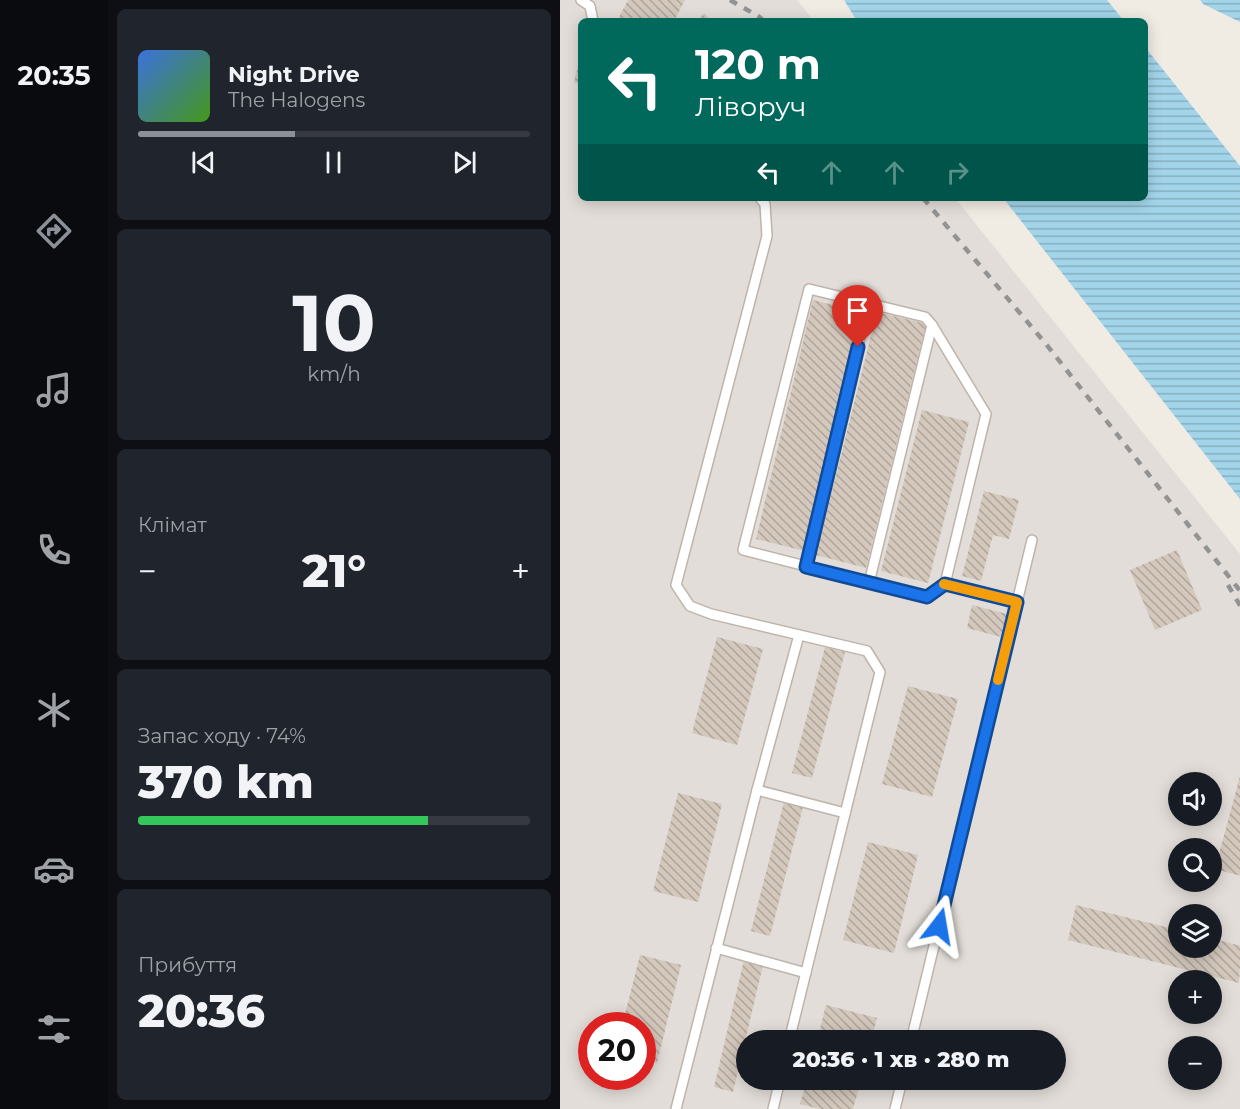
<!DOCTYPE html>
<html lang="uk">
<meta charset="utf-8">
<style>
:root{--surface:#171b24;--page:#20242c;--text:#f1f3f6;--muted:#9ea1a6;--line:#363941;--accent:#8c9099}
body{margin:0;font-family:Montserrat,sans-serif;background:var(--page);color:var(--text);height:100vh;display:flex;flex-direction:column;font-size:22px;white-space:nowrap}
*{box-sizing:border-box;margin:0}
p{font-size:20px;color:var(--muted)}
.icon{flex:none;width:33px;height:33px;fill:none;stroke:currentColor;stroke-width:2;stroke-linecap:round;stroke-linejoin:round}
.map{position:relative;flex:1;overflow:hidden}
.side{display:flex;flex-direction:column;gap:9px;padding:9px;background:#0d0f14;width:452px}
.side>*{flex:none}
.top-card{position:absolute;left:18px;top:18px;width:570px;height:183px;border-radius:9px;box-shadow:0 3px 15px #0003;background:#00695c;color:#fff;overflow:hidden}
.controls{position:absolute;left:608px;top:772px;display:grid;gap:12px}
.controls a{display:grid;place-items:center;width:54px;height:54px;border-radius:50%;background:var(--surface);box-shadow:0 3px 15px #0003;font-size:30px}
.speed{position:absolute;left:18px;top:1012px;display:flex;gap:12px;font-size:30px;font-weight:700;text-align:center}
.speed>*{display:grid;place-content:center;width:78px;height:78px;border-radius:50%;background:var(--surface);box-shadow:0 3px 15px #0003;line-height:1}
.speed .limit{border:9px solid #d22;background:#fff;color:#111}
.pin{position:absolute;display:grid;place-items:center;width:51px;height:51px;color:#fff;margin:-62px -26px;border-radius:50% 50% 50% 0;rotate:-45deg;box-shadow:0 0 6px #0007}
.pin .icon{rotate:45deg}
.me{position:absolute;width:66px;margin:-33px;rotate:14deg;stroke-linejoin:round;filter:drop-shadow(0 0 4px #0008)}
.turn{display:flex;align-items:center;gap:21px;height:126px;padding:0 18px;font-size:27px}
.turn .icon{width:78px;height:78px;stroke-width:2.5}
.turn b{display:block;font-size:42px;line-height:51px}
.lanes{display:flex;align-items:center;height:57px;padding:0 18px;background:#0003;justify-content:center;gap:30px;direction:ltr}
.lanes .off{opacity:.35}
.big{font-size:45px;font-weight:800;line-height:1.1}
.side .card{flex:1;display:flex;flex-direction:column;justify-content:center;gap:9px;min-width:0;padding:0 21px;border-radius:9px;background:var(--page)}
.side .dial{align-items:center;gap:0}
.dial b{font-size:78px;line-height:1}
.song{display:flex;align-items:center;gap:18px}
.cover{width:72px;height:72px;border-radius:9px;background:linear-gradient(135deg,hsl(220 70% 55%),hsl(100 70% 35%))}
.played{height:6px;border-radius:3px;background:linear-gradient(90deg,var(--accent) 40%,var(--line) 40%)}
.keys{display:flex;justify-content:space-around;direction:ltr}
.heat{display:flex;justify-content:space-between;align-items:center;font-size:33px;direction:ltr}
.charge{height:9px;border-radius:4px;background:linear-gradient(90deg,#34c759 74%,var(--line) 0)}
.trip{position:absolute;left:176px;top:1030px;width:330px;height:60px;border-radius:30px;background:var(--surface);box-shadow:0 3px 15px #0003;font-weight:800;line-height:60px;text-align:center}
main{display:flex;flex:1;min-height:0}
.dock{display:flex;flex-direction:column;width:108px;justify-content:space-around;align-items:center;background:#090b0e;color:var(--muted)}
.dock .icon{width:42px;height:42px}
.dock .selected{color:var(--accent)}
.dock b{font-size:27px;color:var(--text)}
.map>svg:first-child{display:block}
</style>
<main>
<nav class="dock">
<b>20:35</b>
<svg class="icon selected" aria-label="directions" viewBox="0 0 24 24"><path d="M12 3l9 9-9 9-9-9zM9 14v-3h6M13 9l2 2-2 2"/></svg>
<svg class="icon" aria-label="music" viewBox="0 0 24 24"><path d="M9 18V5l10-2v13"/><circle cx="6" cy="18" r="3"/><circle cx="16" cy="16" r="3"/></svg>
<svg class="icon" aria-label="phone" viewBox="0 0 24 24"><path d="M5 4h4l2 5-3 2q2 4 5 5l2-3 5 2v4C11 20 4 13 5 4z"/></svg>
<svg class="icon" aria-label="climate" viewBox="0 0 24 24"><path d="M12 3v18M4 7l16 10M4 17L20 7"/></svg>
<svg class="icon" aria-label="car" viewBox="0 0 24 24"><path d="M5 17H2v-5l4-1 3-4h7l3 4 3 1v5h-3M9 17h6M6 11h13"/><circle cx="7" cy="17" r="2"/><circle cx="17" cy="17" r="2"/></svg>
<svg class="icon" aria-label="filters" viewBox="0 0 24 24"><path d="M4 7h16M4 17h16"/><circle cx="9" cy="7" r="2"/><circle cx="15" cy="17" r="2"/></svg>
</nav>
<section class="side">
<div class="card">
<div class="song"><i class="cover"></i><div><b>Night Drive</b><p>The Halogens</p></div></div>
<div class="played"></div>
<div class="keys"><svg class="icon" aria-label="previous" viewBox="0 0 24 24"><path d="M18 5L8 12l10 7zM5 5v14"/></svg><svg class="icon" aria-label="pause" viewBox="0 0 24 24"><path d="M8 5v14M16 5v14"/></svg><svg class="icon" aria-label="next" viewBox="0 0 24 24"><path d="M6 5l10 7-10 7zM19 5v14"/></svg></div>
</div>
<div class="card dial"><b>10</b><p>km/h</p></div>
<div class="card"><p>Клімат</p>
<div class="heat"><a>−</a><b class="big">21°</b><a>+</a></div>
</div>
<div class="card"><p>Запас ходу · 74%</p><b class="big">370 km</b><div class="charge"></div></div>
<div class="card"><p>Прибуття</p><b class="big">20:36</b></div>
</section>
<div class="map">
<svg width="681" height="1109" viewBox="0 0 681 1109">
<defs>
<pattern id="water-rules" width="6" height="5" patternUnits="userSpaceOnUse" patternTransform="scale(1.5)"><rect width="6" height="5" fill="#a3d5ea"/><path d="M0 2.5h6" fill="none" stroke="#86aebe"/></pattern>
<pattern id="building-back-hatch" width="6" height="6" patternUnits="userSpaceOnUse" patternTransform="scale(1.5)"><rect width="6" height="6" fill="#d4c8bd"/><path d="M-1 5l2 2M0 0l6 6M5-1l2 2" fill="none" stroke="#aea49a"/></pattern>
</defs>
<rect width="100%" height="100%" fill="#f0ebe3"/>
<!-- industrial -->
<path fill="#e2ddd8" fill-rule="evenodd" d="M0,0H237L254,21H21V198H395L680,554V1109H0ZM618,783H651V816H618ZM618,849H651V882H618ZM618,915H651V948H618ZM618,981H651V1014H618ZM32,1026H82V1077H32ZM186,1041H495V1080H186ZM618,1047H651V1080H618Z"/>
<!-- water -->
<g fill="url(#water-rules)">
<path d="M284,0H547L564,21H297Z"/>
<path d="M640,0H680V22L643,4Z"/>
<path d="M585,47L680,166V499L443,198H585Z"/>
</g>
<!-- building -->
<g fill="url(#building-back-hatch)">
<path d="M68,0H125L114,21H57Z"/>
<path d="M144,13L152,21H137Z"/>
<path d="M20,57H21V85L14,82Z"/>
<path d="M253,300L302,312L245,551L196,539Z"/>
<path d="M317,312L366,324L306,568L256,555Z"/>
<path d="M362,410L409,422L368,583L321,571Z"/>
<path d="M424,491L459,500L449,539L433,535L421,581L402,576Z"/>
<path d="M617,550L642,610L595,630L570,570Z"/>
<path d="M412,605L447,614L441,637L407,628Z"/>
<path d="M157,637L203,649L177,745L132,733Z"/>
<path d="M265,647L285,652L252,778L232,773Z"/>
<path d="M348,686L398,699L372,797L322,784Z"/>
<path d="M680,776H681V876L655,869Z"/>
<path d="M118,793L162,804L138,902L93,891Z"/>
<path d="M224,802L243,807L210,936L191,931Z"/>
<path d="M308,842L358,855L334,953L283,940Z"/>
<path d="M516,905L618,930V948H651V938L681,946L679,983L508,940Z"/>
<path d="M80,955L121,965L97,1063L82,1059V1026H62Z"/>
<path d="M184,960L203,965L173,1092L154,1087Z"/>
<path d="M266,1005L317,1018L311,1041H257Z"/>
<path d="M247,1080H301L293,1109H260L240,1104Z"/>
</g>
<g fill="none" stroke-linecap="round" stroke-linejoin="round">
<defs>
<g id="lane">
<path d="M21,0L30,6L33,21"/>
<path d="M200,198L205,204L207,236L116,585L130,606L151,614L307,651L320,672L229,1041"/>
<path d="M246,567L308,303"/>
<path d="M309,583L372,325"/>
<path d="M385,584L367,597L183,550L249,289L365,317L372,325L426,414L385,584L457,602"/>
<path d="M197,790L285,813"/>
<path d="M156,948L246,973"/>
<path d="M351,1041L472,540"/>
<path d="M116,1109L197,790L239,635"/>
<path d="M213,1109L220,1080"/>
<path d="M335,1109L342,1080"/>
</g>
</defs>
<!-- lane casing -->
<use href="#lane" stroke="#beb4aa" stroke-width="12"/>
<!-- lane -->
<use href="#lane" stroke="#fff" stroke-width="9"/>
<!-- rail -->
<g stroke="#939393" stroke-width="4.5" stroke-dasharray="8 8" stroke-linecap="butt">
<path d="M170,0L198,16L204,21"/>
<path d="M363,198L486,344L681,592"/>
<path d="M668,585L681,607"/>
</g>
</g>
<g fill="none" stroke-linecap="round" stroke-linejoin="round">
<defs>
<path id="route" d="M298,347L246,567L367,597L385,584L457,602L379,926"/>
</defs>
<!-- route casing -->
<use href="#route" stroke="#114b97" stroke-width="15"/>
<!-- route -->
<use href="#route" stroke="#1a73e8" stroke-width="10"/>
<!-- slow -->
<path stroke="#f59e0b" stroke-width="10" d="M384,584L457,602L438,680"/>
</g>
</svg>
<div class="controls">
<a><svg class="icon" aria-label="sound" viewBox="0 0 24 24"><path d="M4 9h4l5-4v14l-5-4H4zM17 9q2 3 0 6"/></svg></a>
<a><svg class="icon" aria-label="search" viewBox="0 0 24 24"><circle cx="10" cy="10" r="6"/><path d="M15 15l6 6"/></svg></a>
<a><svg class="icon" aria-label="layers" viewBox="0 0 24 24"><path d="M12 4l9 5-9 5-9-5zM3 14l9 5 9-5"/></svg></a>
<a>+</a>
<a>−</a>
</div>
<div class="speed"><div class="limit">20</div></div>
<div class="pin" style="left:298px;top:347px;background:#d93025"><svg class="icon" aria-label="arrive" viewBox="0 0 24 24"><path d="M6 21V4h12l-3 4 3 4H6"/></svg></div>
<svg class="me" style="left:379px;top:926px" viewBox="-20 -20 40 40"><path d="M0-17L14 15 0 8-14 15z" fill="#1a73e8" stroke="#fff" stroke-width="4"/></svg>
<div class="trip">20:36 · 1 хв · 280 m</div>
<div class="top-card">
<div class="turn"><svg class="icon" aria-label="left" viewBox="0 0 24 24"><path d="M17 20v-9H6M10 6l-5 5 5 5"/></svg><div><b>120 m</b>Ліворуч</div></div>
<div class="lanes"><svg class="icon" aria-label="left" viewBox="0 0 24 24"><path d="M17 20v-9H6M10 6l-5 5 5 5"/></svg><svg class="icon off" aria-label="ahead" viewBox="0 0 24 24"><path d="M12 20V5M6 11l6-6 6 6"/></svg><svg class="icon off" aria-label="ahead" viewBox="0 0 24 24"><path d="M12 20V5M6 11l6-6 6 6"/></svg><svg class="icon off" aria-label="right" viewBox="0 0 24 24"><path d="M7 20v-9h11M14 6l5 5-5 5"/></svg></div>
</div>
</div>
</main>
